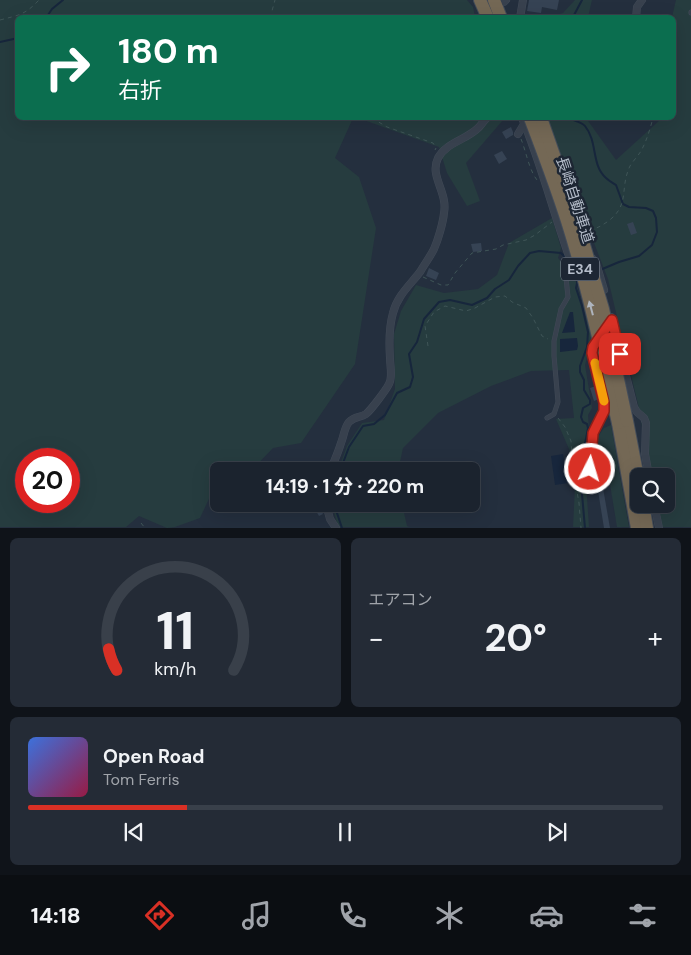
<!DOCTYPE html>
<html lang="ja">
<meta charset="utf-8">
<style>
:root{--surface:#1b232e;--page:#242b36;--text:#f1f3f6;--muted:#a0a4aa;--line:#39404a;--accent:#d93025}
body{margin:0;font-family:"DM Sans","Noto Sans JP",sans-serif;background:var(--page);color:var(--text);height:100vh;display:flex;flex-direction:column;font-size:19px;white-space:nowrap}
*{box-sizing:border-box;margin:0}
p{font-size:16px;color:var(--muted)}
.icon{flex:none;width:28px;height:28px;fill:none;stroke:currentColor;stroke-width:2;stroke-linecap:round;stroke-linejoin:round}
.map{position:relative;height:528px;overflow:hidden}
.details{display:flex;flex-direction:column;gap:10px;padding:10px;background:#0f1319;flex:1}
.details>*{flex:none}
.hud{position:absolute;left:15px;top:15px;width:661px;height:105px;border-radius:8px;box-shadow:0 5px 20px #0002,0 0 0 1px var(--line);background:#0b6e4f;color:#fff;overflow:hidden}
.tools{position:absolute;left:630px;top:468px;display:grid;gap:10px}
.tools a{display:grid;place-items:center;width:45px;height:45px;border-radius:8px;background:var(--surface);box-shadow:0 5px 20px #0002,0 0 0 1px var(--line);font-size:25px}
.speed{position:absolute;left:15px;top:448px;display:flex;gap:10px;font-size:25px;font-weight:700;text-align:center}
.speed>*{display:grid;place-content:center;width:65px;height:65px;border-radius:50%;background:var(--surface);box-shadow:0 5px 20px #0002,0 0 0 1px var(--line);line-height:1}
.speed .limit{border:8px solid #d22;background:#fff;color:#111}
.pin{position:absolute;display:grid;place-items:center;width:42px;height:42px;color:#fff;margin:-21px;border-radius:10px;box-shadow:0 2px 8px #0006}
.me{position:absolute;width:55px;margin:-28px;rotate:5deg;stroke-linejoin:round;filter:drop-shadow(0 0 4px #0008)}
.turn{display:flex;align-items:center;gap:18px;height:105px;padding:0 20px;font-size:22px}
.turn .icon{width:65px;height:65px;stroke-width:2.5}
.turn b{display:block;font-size:35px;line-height:42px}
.big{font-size:38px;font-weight:700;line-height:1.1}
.details .widget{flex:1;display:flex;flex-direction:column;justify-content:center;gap:8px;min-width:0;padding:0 18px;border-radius:8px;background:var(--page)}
.details .dial{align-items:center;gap:0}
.dial svg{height:130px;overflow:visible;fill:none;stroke:var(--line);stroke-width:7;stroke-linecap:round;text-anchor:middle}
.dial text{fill:var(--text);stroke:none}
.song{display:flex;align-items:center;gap:15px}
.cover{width:60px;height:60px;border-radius:8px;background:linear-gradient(135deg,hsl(220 70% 55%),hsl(340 70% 35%))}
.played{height:5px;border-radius:2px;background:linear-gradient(90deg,var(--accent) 25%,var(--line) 25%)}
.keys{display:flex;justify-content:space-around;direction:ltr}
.heat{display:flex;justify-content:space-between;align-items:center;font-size:28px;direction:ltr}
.details .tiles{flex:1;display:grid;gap:10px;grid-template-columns:1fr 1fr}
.widget:last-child{grid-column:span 2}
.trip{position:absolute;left:210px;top:462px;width:270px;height:50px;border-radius:8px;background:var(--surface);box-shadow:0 5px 20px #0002,0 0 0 1px var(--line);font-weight:700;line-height:50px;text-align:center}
.tab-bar{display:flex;height:80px;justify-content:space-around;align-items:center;background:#0b0e12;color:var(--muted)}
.tab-bar .icon{width:35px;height:35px}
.tab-bar .selected{color:var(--accent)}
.tab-bar b{font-size:22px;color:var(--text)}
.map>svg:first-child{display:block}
</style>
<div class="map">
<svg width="691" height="528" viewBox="0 0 691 528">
<rect width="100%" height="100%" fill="#242f3e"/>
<!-- green -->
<g fill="#263c3f" fill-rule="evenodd">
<path d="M0,0H467L473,7L475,17L18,18V118H353L335,158L359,177L376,228L355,364L301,443L273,448L251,471H219V487L214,488L200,518L175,527L167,528L139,516L126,527H0ZM26,459H69V501H26Z"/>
<path d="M575,0H592L588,17H547L563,13Z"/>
<path d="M676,0H691V527H660L656,504H666V476H651L638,404L608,279L577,199L547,118H586L616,160L660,120V118H674V18L672,17Z"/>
<path d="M358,118H503V120L466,163L480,201L467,206L447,173L439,147Z"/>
<path d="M552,218L561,248L558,258L575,279L592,339L585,365L592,408L588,415L589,430L585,467L589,527H573L575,486L569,449L556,419L574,418L569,370L531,371L491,386L438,413L403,448L398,471H338L347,446L362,423L384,420L395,389L394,334L401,311L416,285L444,293L478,289L497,275L509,243Z"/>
<path d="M611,425L629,527H617L607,466L600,458L597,438L604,428Z"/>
<path d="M332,504H402L407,526L409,527H338Z"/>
</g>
<!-- water -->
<g fill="#17263c">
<path d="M570,312H573L575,332L562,333Z"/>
<path d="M577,338L578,346L577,350L560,352V339Z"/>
<path d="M563,454L568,483L555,485L551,456Z"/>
</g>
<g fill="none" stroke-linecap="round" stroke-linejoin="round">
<!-- stream -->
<g stroke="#17263c" stroke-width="2">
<path d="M46,18L52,9L63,0"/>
<path d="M572,18L573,17L582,0"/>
<path d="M0,42L18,38"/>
<path d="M568,118C573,121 581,121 585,126C598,142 591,165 606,178C609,181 613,183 616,185L623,204L629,207L646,208L653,211L656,218L657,232L652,245L639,256L619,262L600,270"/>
<path d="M578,278L576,288L582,306L588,332L587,347L580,366V372L584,380V390L590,400V404L583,408L581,417L583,422L587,424L588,428L584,449L576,460L575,467L581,483L585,528"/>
<path d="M340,471L349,447L363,426L374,424L385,415L397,393L410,387L413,377L409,354L417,342L424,319L439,302L450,300L472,305L487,298L495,289L509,280L518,266L530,253L539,251L561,253L564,256L573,275H576"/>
<path d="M334,504L342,528"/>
</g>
</g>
<!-- building -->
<g fill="#364354">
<path d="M529,0H559L557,10L542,7L541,13L527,11Z"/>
<path d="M511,127L513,132V135L506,139L502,132Z"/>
<path d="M502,151L507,159L499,164L494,155Z"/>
<path d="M633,222L637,233L631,235L627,224Z"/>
<path d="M481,243L482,251L473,252L471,244Z"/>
<path d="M429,268L439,273L436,280L426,276Z"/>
<path d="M596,386L599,399L594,401L590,388Z"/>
<path d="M600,471L610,528H604L595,472Z"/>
<path d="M312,504H318L323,514L319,516Z"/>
</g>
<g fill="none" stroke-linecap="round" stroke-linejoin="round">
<defs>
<g id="service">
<path d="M691,12V13"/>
<path d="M561,167L569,164"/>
<path d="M547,418L554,414L558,402L554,356V341L561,309L568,297L565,268L570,259"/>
<path d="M590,469L593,433L604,411V403L592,353L593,347L596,342"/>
</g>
<g id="minor">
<path d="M503,0L504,2L506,0"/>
<path d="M520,18L523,0"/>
<path d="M636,18L637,7L642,0"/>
<path d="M522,118C541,163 553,212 570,259L579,258"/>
<path d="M518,134L524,124"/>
<path d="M592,258L596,263L604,290"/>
<path d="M611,317L634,407L637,412L644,418L646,423L645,454L649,476"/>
<path d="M330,471C334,462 338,453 341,443C344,436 344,428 349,422C355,416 360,418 366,414C371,410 386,390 389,384C393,377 390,366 390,358C389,343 389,327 393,313C397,296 410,285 420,272C424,265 430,257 434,249C438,240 443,223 444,213C448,192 429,176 438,158C446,143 465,140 477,129C481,126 483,121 487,118"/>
<path d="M326,504L330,519L336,528"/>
<path d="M654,504L659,528"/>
</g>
<g id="motorway">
<path d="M480,0L488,18"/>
<path d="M494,0L501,18"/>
<path d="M627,421L639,483"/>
<path d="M618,423L637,528"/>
<path d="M643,504L647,528"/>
</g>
</defs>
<!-- service casing -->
<use href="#service" stroke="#414a57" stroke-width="5"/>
<!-- minor casing -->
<use href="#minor" stroke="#414a57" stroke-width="8"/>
<!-- motorway casing -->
<use href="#motorway" stroke="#434c59" stroke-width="14"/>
<!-- path -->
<g stroke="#3f5557" stroke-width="1" stroke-dasharray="4 4" stroke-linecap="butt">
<path d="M270,18L275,0"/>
<path d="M0,20C19,15 25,15 39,0"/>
<path d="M372,118L387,127L433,143L436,148L435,150"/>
<path d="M521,139C526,151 529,170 537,180H539"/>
<path d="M589,230C596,229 601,226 607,222C631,205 619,189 630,166C633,161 638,156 641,151C647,140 650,129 653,118"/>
<path d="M423,277L441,285H448L455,273L472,253L496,249L503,245L526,240L535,235L552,222"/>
<path d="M428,346L425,326L434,312L445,306L466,311L475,308L495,297L505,296L512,302L526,308L533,318L542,336L548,339"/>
<path d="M558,418L565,427L571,441L573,469L579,503L581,528"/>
<path d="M141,523L145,528"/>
</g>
<!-- service -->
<use href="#service" stroke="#38414e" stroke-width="4"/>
<!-- minor -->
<use href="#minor" stroke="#38414e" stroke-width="7"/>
<!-- motorway -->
<use href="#motorway" stroke="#746855" stroke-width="12"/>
<defs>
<g id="motorway-bridge">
<path d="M530,118C543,152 556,186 567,221C588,287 602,356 618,423"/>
<path d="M541,118L576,218L603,309L627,421"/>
</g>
</defs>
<!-- motorway-bridge casing -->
<use href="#motorway-bridge" stroke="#434c59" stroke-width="14" stroke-linecap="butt"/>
<!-- motorway-bridge -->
<use href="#motorway-bridge" stroke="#746855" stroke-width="12"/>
</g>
<!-- one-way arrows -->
<defs><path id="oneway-solid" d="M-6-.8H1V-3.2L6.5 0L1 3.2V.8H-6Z" transform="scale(1.25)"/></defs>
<use fill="#aeb4bd" href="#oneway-solid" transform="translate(591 308) rotate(-105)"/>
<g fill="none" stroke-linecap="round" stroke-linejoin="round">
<defs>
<path id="route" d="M590,469L593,433L604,411V403L592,353L593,347L612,320L620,354"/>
</defs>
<!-- route casing -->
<use href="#route" stroke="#8d1f18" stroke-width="12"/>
<!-- route -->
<use href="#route" stroke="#d93025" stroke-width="9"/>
<!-- slow -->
<path stroke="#f59e0b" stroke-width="9" d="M595,363L604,401"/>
</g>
<g text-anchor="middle" stroke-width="5" stroke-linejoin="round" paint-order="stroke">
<!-- shield labels -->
<rect fill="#1d2633" stroke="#878f9c" stroke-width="1" x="561" y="257.5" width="38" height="23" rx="4"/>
<g font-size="14" font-weight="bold" fill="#b4bcc9">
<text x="580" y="274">E34</text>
</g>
<!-- street labels -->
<g font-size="15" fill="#b4bcc9" stroke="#1d2633">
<text transform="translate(575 200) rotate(72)" y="5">長崎自動車道</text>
</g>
</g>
</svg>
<div class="tools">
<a><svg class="icon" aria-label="search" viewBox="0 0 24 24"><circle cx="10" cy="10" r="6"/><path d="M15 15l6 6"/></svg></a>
</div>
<div class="speed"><div class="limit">20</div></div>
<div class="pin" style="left:620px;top:354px;background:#d93025"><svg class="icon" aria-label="arrive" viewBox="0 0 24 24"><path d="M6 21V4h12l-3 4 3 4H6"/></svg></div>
<svg class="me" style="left:590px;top:469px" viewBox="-20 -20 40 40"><circle r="17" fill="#d93025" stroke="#fff" stroke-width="3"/><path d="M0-11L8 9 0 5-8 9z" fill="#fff"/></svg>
<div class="trip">14:19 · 1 分 · 220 m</div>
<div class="hud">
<div class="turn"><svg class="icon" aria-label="right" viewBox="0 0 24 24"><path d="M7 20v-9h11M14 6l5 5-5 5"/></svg><div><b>180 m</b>右折</div></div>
</div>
</div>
<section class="details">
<div class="tiles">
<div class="widget dial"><svg viewBox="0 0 100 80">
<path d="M14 69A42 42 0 1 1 86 69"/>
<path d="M14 69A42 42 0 0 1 9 56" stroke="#d93025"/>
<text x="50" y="56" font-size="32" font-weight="700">11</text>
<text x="50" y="72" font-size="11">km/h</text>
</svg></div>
<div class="widget"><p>エアコン</p>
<div class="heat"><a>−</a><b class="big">20°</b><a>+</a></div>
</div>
<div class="widget">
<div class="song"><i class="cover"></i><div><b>Open Road</b><p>Tom Ferris</p></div></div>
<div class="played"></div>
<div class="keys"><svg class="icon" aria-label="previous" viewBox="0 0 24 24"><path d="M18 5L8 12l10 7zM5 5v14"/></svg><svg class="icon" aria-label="pause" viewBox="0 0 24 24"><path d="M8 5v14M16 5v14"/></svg><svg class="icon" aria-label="next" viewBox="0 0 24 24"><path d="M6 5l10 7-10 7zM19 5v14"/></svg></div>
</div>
</div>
</section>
<nav class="tab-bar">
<b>14:18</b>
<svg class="icon selected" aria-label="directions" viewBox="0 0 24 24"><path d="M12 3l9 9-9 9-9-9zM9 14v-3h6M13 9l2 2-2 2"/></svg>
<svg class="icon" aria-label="music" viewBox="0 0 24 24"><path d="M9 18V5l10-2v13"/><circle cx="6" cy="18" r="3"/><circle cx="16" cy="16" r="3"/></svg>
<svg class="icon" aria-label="phone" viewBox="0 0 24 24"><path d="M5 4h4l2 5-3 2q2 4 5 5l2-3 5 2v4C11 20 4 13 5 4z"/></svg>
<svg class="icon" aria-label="climate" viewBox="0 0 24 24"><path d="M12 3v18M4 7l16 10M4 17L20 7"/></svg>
<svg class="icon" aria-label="car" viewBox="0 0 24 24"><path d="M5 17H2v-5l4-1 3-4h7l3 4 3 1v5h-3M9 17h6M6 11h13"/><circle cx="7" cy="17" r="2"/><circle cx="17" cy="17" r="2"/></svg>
<svg class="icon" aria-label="filters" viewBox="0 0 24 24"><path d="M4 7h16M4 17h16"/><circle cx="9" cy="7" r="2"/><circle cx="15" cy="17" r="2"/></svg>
</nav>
